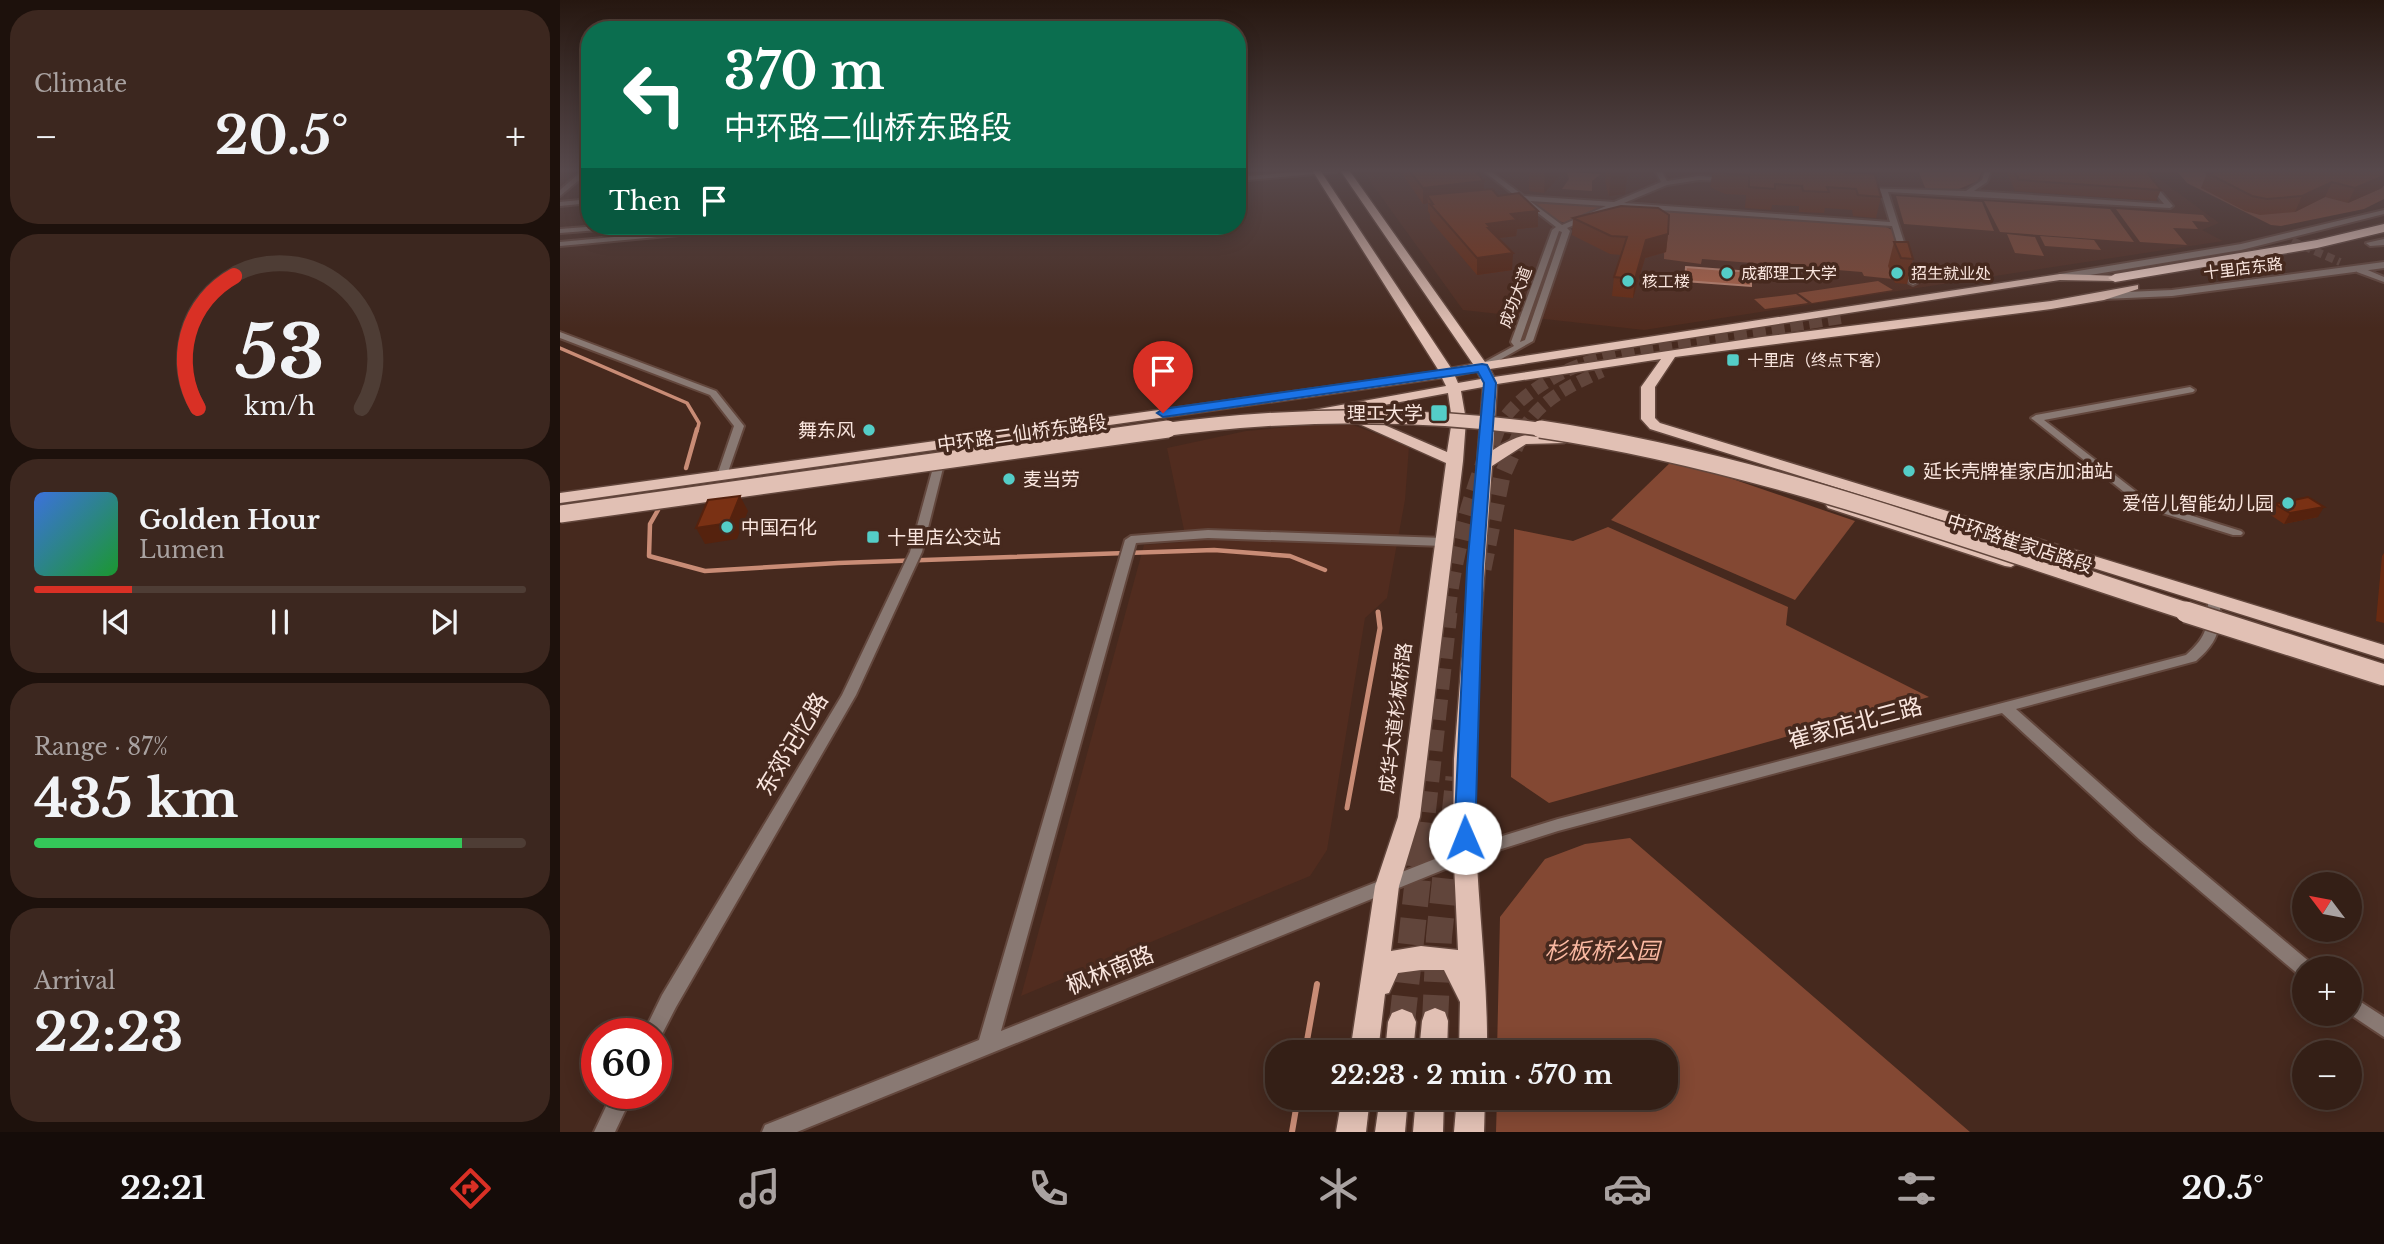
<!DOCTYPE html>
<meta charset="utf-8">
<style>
:root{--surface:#341f16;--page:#3c271f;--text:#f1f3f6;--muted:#a9a2a1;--line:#4e3d35;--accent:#d93025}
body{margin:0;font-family:"Libre Baskerville","Noto Sans SC",serif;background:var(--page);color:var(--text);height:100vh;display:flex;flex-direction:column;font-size:26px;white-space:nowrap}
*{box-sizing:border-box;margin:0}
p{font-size:23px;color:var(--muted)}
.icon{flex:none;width:38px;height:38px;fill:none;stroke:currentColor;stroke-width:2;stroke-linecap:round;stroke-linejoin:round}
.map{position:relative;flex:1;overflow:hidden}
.sheet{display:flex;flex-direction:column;gap:10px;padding:10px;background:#1d110c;width:560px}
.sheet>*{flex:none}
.banner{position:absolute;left:21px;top:21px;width:665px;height:214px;border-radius:28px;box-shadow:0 4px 18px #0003,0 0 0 2px var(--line);background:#0b6e4f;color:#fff;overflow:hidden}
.needle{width:46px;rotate:302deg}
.buttons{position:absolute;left:1732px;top:872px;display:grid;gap:14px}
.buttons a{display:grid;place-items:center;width:70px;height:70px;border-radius:50%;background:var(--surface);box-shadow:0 4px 18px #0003,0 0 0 2px var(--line);font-size:35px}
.speed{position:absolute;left:21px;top:1018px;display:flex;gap:14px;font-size:35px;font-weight:700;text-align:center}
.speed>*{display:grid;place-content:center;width:91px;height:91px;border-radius:50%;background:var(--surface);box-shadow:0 4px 18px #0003,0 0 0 2px var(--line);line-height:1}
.speed .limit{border:10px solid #d22;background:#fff;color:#111}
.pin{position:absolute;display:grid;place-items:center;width:60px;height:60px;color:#fff;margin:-72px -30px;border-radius:50% 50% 50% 0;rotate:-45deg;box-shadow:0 0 7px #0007}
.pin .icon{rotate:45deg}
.me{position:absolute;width:77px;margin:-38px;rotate:359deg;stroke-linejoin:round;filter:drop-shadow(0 0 5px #0008)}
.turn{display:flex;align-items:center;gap:24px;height:147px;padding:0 28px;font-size:32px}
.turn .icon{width:91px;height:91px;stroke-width:2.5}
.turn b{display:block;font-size:49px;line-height:60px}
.then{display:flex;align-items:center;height:66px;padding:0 28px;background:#0003;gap:14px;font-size:26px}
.big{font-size:52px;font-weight:700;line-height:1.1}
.sheet .card{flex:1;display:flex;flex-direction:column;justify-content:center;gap:10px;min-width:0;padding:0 24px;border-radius:28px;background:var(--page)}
.sheet .dial{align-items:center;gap:0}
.dial svg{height:182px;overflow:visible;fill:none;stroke:var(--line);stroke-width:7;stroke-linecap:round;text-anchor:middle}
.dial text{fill:var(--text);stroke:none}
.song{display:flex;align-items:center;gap:21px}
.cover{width:84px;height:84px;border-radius:10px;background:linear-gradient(135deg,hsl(220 70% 55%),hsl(130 70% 35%))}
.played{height:7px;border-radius:4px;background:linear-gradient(90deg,var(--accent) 20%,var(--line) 20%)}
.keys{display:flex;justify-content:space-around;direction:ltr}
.heat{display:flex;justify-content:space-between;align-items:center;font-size:38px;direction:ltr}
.charge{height:10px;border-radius:5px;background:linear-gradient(90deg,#34c759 87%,var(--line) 0)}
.trip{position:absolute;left:705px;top:1040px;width:413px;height:70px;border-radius:28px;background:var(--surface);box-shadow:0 4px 18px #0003,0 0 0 2px var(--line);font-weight:700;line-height:70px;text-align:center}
.menu{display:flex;height:112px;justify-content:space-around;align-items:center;background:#150c09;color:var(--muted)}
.menu .icon{width:49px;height:49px}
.menu .on{color:var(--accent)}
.menu b{font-size:32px;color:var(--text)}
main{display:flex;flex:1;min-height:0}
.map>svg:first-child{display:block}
</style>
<main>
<section class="sheet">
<div class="card"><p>Climate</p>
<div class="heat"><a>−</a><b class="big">20.5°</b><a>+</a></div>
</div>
<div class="card dial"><svg viewBox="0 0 100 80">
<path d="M14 69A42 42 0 1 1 86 69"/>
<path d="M14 69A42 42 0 0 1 30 11" stroke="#d93025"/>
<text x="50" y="56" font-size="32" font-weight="700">53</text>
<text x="50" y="72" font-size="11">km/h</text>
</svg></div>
<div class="card">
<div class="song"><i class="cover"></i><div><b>Golden Hour</b><p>Lumen</p></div></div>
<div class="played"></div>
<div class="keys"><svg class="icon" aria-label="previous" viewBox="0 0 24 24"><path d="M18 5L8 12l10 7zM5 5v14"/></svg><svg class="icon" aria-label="pause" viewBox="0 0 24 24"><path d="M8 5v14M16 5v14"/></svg><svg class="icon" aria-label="next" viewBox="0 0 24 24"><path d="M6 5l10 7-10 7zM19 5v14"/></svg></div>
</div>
<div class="card"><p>Range · 87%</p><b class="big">435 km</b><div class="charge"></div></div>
<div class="card"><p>Arrival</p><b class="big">22:23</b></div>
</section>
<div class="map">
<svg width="1824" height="1132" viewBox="0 0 1824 1132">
<rect width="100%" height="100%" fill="#46291e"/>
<!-- built -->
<g fill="#512c1f">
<path d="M802,170H1587L1659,223L1642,230L1663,241L1084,330L903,310Z"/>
<path d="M785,422L849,446L845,500L827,598L805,618L767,850L750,876L461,996L584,545L622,542L624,530L607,448L686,431Z"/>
</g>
<!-- green -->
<g fill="#834833">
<path d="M1358,170H1422L1418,181L1394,191L1366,190Z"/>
<path d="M1616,170H1755L1824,186V199L1804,209L1721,226L1711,225L1627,183Z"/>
<path d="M1007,172L1041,174L1032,181V191L1002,189L1009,179Z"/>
<path d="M1336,196L1422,202L1434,231L1344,224Z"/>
<path d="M1424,201L1550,209L1574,242L1440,232Z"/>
<path d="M975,202L1040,207L1045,209C1005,225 1008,231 972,203Z"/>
<path d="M1556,209L1643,215L1649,222L1632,221L1638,229L1613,228L1627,245L1580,242Z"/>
<path d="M1105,210L1326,227L1332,230L1339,246L1333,279L1304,276L1302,272L1142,259L1141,264L1104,259Z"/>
<path d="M1447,234L1475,237L1484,256L1455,253Z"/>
<path d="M1480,236L1534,240L1541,250L1485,246Z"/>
<path d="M1318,281L1333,290L1252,303L1238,293Z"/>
<path d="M1236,294L1248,303L1205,309L1194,299Z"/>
<path d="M1114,459L1295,521L1235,600L1051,520Z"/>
<path d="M1048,527L1228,607L1226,625L1369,697L989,803L951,777L954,529L1013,541Z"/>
<path d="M1070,838L1410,1132H936L937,1097H1106V1052H937L940,917L985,859L1025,844Z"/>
</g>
<!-- water -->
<path fill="#b4664a" stroke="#c98c76" stroke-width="2" d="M1126,267L1191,272V286L1125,281Z"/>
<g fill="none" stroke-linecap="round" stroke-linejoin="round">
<!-- stream-far3 -->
<path stroke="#c98c76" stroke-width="3.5" d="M0,348L127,403L139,423L137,431"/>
<!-- stream-far2 -->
<g stroke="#c98c76" stroke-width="4.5">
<path d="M126,468L137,429"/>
<path d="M98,510L90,524L89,556L145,571L278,563L654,550L730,556L765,570"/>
</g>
<!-- stream-far1 -->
<path stroke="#c98c76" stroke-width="5" d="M787,808L820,628L818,612"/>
<!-- stream -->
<g stroke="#c98c76" stroke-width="6">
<path d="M745,1052L757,984"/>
<path d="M732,1132L738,1097"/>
</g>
<!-- tertiary-tunnel -->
<path stroke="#61453b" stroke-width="8" stroke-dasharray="8 4.5" stroke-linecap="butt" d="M1732,241L1780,262"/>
<!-- primary-tunnel-far3 -->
<g stroke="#61453b" stroke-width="13" stroke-dasharray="13 6" stroke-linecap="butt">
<path d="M936,431C951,403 980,384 1008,370C1045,353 1092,348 1133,341C1183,333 1234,325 1285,317"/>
<path d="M962,431C980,400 1011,385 1042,371"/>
</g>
<!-- primary-tunnel-far2 -->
<g stroke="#61453b" stroke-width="17" stroke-dasharray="17 8" stroke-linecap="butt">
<path d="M923,569L942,476L963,429"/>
<path d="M887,613C894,549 913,489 937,429"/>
</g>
<!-- primary-tunnel-far1 -->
<g stroke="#61453b" stroke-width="21" stroke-dasharray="21 10" stroke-linecap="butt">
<path d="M862,843L887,612"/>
<path d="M889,843L896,777"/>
</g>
<!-- primary-tunnel -->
<g stroke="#61453b" stroke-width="26" stroke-dasharray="26 13" stroke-linecap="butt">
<path d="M875,1021L879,937L889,842"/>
<path d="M842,1022L862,842"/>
</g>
<defs>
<g id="minor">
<path d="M757,170H779L776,172L677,181V177Z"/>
<path d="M922,170H929L964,196L1054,202L1101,182L1095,170H1101L1107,181L1139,176L1166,178L1168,179V181L1139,180L1107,185L1064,203L1330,222L1321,192L1303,191L1301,190V188L1406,191L1422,180L1425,170H1431L1427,182L1414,191L1604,204L1576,170H1582L1613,206L1610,208L1328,192L1357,283L1353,285L1349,283L1332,226L1056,207L1007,228L1010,231L973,341L922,370L917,367L919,365L954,346L951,342L992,230L996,227ZM970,201L1046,206L1002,225ZM999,231L1002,232L965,340L960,342Z"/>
<path d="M30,176V180L18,181L15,179Z"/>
<path d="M30,199V203L0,206V202Z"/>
<path d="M39,226H68L64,228L0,233V229Z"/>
<path d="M173,226H198L194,228L0,246V242Z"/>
<path d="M1797,268H1803L1824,277V282L1797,272Z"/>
<path d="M0,332L156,391L184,426L167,475H159L158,473L174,426L150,395L0,338Z"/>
<path d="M1630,387L1635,390L1633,392L1484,420L1591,503L1681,531L1683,533L1681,535H1673L1583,507L1471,418L1476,415Z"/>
<path d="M379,461L384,464L362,552L296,695L116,1007L99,1040L96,1041V1034H83L102,995L282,695L350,552L374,464Z"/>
<path d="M648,530L884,538L890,542L884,546L648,538L576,543L441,1031L900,849L998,819L1626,655C1648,636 1648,626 1648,599L1654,595L1660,599C1661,629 1659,641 1636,661L1456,709L1591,829L1751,963L1753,968H1745V977L1739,975L1579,839L1442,713L998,831L910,859L237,1132H202L205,1125L419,1040L565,540L571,536Z"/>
<path d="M1790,995L1824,1017V1037L1788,1013H1790Z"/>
<path d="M52,1094H73L55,1132H34Z"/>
</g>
<g id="tertiary">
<path d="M23,170L30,171L0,196V190Z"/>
<path d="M1824,210V214L1681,250L1500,280L1495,277L1500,274L1681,244Z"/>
<path d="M1824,239V245L1810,246L1806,243Z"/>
<path d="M1824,262V268L1612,296L1544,299L1539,296L1544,293L1612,290Z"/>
</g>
<g id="primary">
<path d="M752,170H760L891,368L913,364L780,170H789L925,362L1500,274L1559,276L1561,278L1555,281L1500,280L930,369L934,377L1202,337L1491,301L1578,285V289L1544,300L1491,309L1115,357L1095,387V418L1100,423L1824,645V659L1090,429L1081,419V387L1101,359L937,384L933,450C951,437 992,422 1011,439L1004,443L966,444L932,466C924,581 914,696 915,812C916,892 928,972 927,1052H899L900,1002L884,970H861L838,973L829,993L825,994L818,1052H790L815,886L838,817L886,463L786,418V412L748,419L741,415L748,411L886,386L882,378L0,503V493L879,371ZM917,371L921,379L898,383L895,376ZM923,387L894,759L893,843L898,950L861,946L831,951L839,886L860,817L903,461L906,420L901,391ZM888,393L892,420L887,452L792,411Z"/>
<path d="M1274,500L1457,558L1460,562L1451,567L1445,566L1268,508L1266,505Z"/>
<path d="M875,1008L885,1012L888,1021L887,1052H859L862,1021L865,1012Z"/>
<path d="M842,1009L852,1013L856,1022L853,1052H825L828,1022L832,1013Z"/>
<path d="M782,1097H810L806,1132H776Z"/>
<path d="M820,1097H848L845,1132H815Z"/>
<path d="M856,1097H884L883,1132H853Z"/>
<path d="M897,1097H925L924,1132H894Z"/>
</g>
<path id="motorway" d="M1824,224V232L1757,248L1555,282L1548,278L1555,274L1757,240Z"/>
</defs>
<!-- minor casing -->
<use href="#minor" stroke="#63473d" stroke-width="4"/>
<!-- tertiary casing -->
<use href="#tertiary" stroke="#63473d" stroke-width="4"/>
<!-- primary casing -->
<use href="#primary" stroke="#63473d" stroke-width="3"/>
<!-- motorway casing -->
<use href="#motorway" stroke="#63473d" stroke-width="3"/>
<!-- minor -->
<use href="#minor" fill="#897973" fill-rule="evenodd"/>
<!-- tertiary -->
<use href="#tertiary" fill="#897973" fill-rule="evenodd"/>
<!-- primary -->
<use href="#primary" fill="#e1c0b4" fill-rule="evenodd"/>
<!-- motorway -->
<use href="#motorway" fill="#feded3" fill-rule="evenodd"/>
<defs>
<path id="primary-bridge-far2" d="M595,431C726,413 861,411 992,431"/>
<g id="primary-bridge-far1">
<path d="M980,429C1203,462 1417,544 1632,613"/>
<path d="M0,514L608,429"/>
</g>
<path id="primary-bridge" d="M1626,612L1824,675"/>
</defs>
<!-- primary-bridge-far2 casing -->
<use href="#primary-bridge-far2" stroke="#63473d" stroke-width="16" stroke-linecap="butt"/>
<!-- primary-bridge-far1 casing -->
<use href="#primary-bridge-far1" stroke="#63473d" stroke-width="20" stroke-linecap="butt"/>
<!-- primary-bridge casing -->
<use href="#primary-bridge" stroke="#63473d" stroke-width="24" stroke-linecap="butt"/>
<!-- primary-bridge-far2 -->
<use href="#primary-bridge-far2" stroke="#e1c0b4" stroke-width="13"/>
<!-- primary-bridge-far1 -->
<use href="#primary-bridge-far1" stroke="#e1c0b4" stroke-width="17"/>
<!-- primary-bridge -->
<use href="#primary-bridge" stroke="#e1c0b4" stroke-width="21"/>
</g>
<!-- wall -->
<g fill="#692a11">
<path d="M841,170H915L924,190L938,196L978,211V227L957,229L956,236L938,238L952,270L917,275L870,220V214L868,211V203L863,204L841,172Z"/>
<path d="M969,170H999V177L984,193L969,191Z"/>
<path d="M1046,170H1074L1067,177L1065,194L1049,196L1045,182Z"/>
<path d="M1153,170H1249L1321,197L1316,218L1293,216L1292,210L1265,208L1264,213L1239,212V206L1212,205L1211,210L1185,208L1186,195L1165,194L1150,187Z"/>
<path d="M1446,170H1585L1601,190L1596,201L1455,191Z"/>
<path d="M1824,172V184L1822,188L1788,203L1765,197L1735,212L1700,215L1685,211L1641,188L1647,173Z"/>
<path d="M1013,218L1108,234L1106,252L1085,258L1073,298L1052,296L1054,277L1061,255L1050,254L1012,235Z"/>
<path d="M1334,242L1353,259L1347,284L1335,283L1328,266Z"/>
<path d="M1715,504L1758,517L1724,524L1709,514Z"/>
<path d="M1824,553V623L1816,621L1822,556Z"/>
</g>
<!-- shaded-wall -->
<g fill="#55220e">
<path d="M985,170H999V177L984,193Z"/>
<path d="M1051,170H1074L1067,177L1065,194L1049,196Z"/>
<path d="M1824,176V184L1822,188L1788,203L1795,188Z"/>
<path d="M924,181V195H867L868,203L863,204V188Z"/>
<path d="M1772,182L1765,197L1735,212L1742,196Z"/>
<path d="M978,211V227L957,229L956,236L931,239L927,224L951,214Z"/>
<path d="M1108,234L1106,252L1085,258L1073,298L1075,279L1086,240Z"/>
<path d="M953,253L952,270L917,275V258Z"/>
<path d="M180,496L188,511L177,539L145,544L136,528Z"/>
<path d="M1764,507L1758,517L1724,524L1730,513Z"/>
</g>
<!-- building -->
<g fill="#7a3114" stroke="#55220e" stroke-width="2">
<path d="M849,170H915L924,181L863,188Z"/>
<path d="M1159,170H1249L1315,174L1321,197L1298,195L1296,189L1267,187L1269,192L1243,191L1242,186L1215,184V189L1189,187V175L1167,174Z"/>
<path d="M1454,170H1585L1601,190L1459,180Z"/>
<path d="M1685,170H1815L1824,172V176L1795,188L1772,182L1742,196L1707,199L1692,196L1647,173Z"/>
<path d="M932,189L938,196L959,193L978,211L951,214L957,220L927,224L931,228H928L953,253L917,258L870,204H873L867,195Z"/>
<path d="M1061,206L1098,208L1109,215L1108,234L1086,240L1075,279L1054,277L1067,237L1051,236L1013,218Z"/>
<path d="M1334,242H1348L1353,259L1341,258Z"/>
<path d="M180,496L169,523L136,528L148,500Z"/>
<path d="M1748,497L1764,507L1730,513L1715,504Z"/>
</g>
<!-- sky -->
<linearGradient id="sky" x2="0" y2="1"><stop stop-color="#261710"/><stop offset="0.52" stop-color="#57494c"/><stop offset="1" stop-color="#57494c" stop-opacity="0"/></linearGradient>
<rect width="1824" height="328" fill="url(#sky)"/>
<!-- route -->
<path fill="#1a73e8" stroke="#114b97" stroke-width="2" d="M922,364L927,365L936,383L923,568L915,838L912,844L905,846L897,844L894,838L907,568L924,383L918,372L603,417L597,413L603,409Z"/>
<!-- markers -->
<g fill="#54cdc7" stroke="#46291e" stroke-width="2.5">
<circle cx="1167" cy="273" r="7"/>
<circle cx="1337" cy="273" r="7"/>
<circle cx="1068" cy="281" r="7"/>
<rect x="1166" y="353" width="14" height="14" rx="3.5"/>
<rect x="870" y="404" width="18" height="18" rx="3.5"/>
<circle cx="309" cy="430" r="7"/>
<circle cx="1349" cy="471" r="7"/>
<circle cx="449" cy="479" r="7"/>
<circle cx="1728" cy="503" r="7"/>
<circle cx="167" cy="527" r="7"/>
<rect x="306" y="530" width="14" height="14" rx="3.5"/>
</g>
<g text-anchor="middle" stroke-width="7" stroke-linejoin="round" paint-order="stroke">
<!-- far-street labels -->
<g font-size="16" fill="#f9e5de" stroke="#46291e">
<text transform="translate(1683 268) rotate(-7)" y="6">十里店东路</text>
<text transform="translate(955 297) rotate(-69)" y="6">成功大道</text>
</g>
<!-- far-poi labels -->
<g font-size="16" fill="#f9e5de" stroke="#46291e" text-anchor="start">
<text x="1181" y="279">成都理工大学</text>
<text x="1351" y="279">招生就业处</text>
<text x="1082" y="287">核工楼</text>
<text x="1187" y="366">十里店（终点下客）</text>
</g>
<!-- poi labels -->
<g font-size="19" fill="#f9e5de" stroke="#46291e" text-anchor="start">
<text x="863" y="420" text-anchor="end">理工大学</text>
<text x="295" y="437" text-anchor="end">舞东风</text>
<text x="1363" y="478">延长壳牌崔家店加油站</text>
<text x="463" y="486">麦当劳</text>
<text x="1714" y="510" text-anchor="end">爱倍儿智能幼儿园</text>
<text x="181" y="534">中国石化</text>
<text x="327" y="544">十里店公交站</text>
</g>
<!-- street labels -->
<g font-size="19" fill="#f9e5de" stroke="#46291e">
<text transform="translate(462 433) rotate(-8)" y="7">中环路二仙桥东路段</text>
<text transform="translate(1460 543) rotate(18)" y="7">中环路崔家店路段</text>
<text transform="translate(835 718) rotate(-83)" y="7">成华大道杉板桥路</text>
</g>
<!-- near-street labels -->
<g font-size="23" fill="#f9e5de" stroke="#46291e">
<text transform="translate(1295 723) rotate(-15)" y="8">崔家店北三路</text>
<text transform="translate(232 744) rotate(-59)" y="8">东郊记忆路</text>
<text transform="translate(550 970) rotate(-22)" y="8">枫林南路</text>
</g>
<!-- near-park labels -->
<g font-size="23" font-style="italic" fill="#fbb9a2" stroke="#46291e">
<text x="1042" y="959">杉板桥公园</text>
</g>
</g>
</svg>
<div class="buttons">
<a><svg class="needle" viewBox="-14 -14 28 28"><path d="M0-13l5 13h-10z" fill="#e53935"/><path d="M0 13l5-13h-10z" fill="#a9a2a1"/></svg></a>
<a>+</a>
<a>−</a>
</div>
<div class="speed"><div class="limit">60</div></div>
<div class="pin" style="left:603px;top:413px;background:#d93025"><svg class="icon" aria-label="arrive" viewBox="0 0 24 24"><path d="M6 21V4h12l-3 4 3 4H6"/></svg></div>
<svg class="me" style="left:905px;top:838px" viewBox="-20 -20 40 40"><circle r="19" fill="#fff"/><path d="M0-13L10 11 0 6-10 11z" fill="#1a73e8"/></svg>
<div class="trip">22:23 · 2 min · 570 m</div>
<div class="banner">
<div class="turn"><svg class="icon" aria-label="left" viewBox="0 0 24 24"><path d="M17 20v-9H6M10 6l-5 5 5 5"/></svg><div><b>370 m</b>中环路二仙桥东路段</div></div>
<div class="then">Then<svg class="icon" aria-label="arrive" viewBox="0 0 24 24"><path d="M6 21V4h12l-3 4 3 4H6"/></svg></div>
</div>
</div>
</main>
<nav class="menu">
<b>22:21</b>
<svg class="icon on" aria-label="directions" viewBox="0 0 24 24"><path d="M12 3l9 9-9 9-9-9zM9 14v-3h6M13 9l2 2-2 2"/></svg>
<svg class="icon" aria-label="music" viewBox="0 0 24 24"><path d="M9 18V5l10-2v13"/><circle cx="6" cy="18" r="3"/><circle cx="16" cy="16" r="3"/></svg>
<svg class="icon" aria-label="phone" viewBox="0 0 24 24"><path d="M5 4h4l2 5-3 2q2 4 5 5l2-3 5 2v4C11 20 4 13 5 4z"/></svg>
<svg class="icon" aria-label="climate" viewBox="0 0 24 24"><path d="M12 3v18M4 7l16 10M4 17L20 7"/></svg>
<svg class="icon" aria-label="car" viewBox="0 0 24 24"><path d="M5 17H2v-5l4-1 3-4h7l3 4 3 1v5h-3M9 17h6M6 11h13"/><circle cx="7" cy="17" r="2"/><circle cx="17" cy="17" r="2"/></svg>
<svg class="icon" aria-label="filters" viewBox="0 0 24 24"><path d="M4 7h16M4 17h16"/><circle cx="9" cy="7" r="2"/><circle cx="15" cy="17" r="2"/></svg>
<b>20.5°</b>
</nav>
